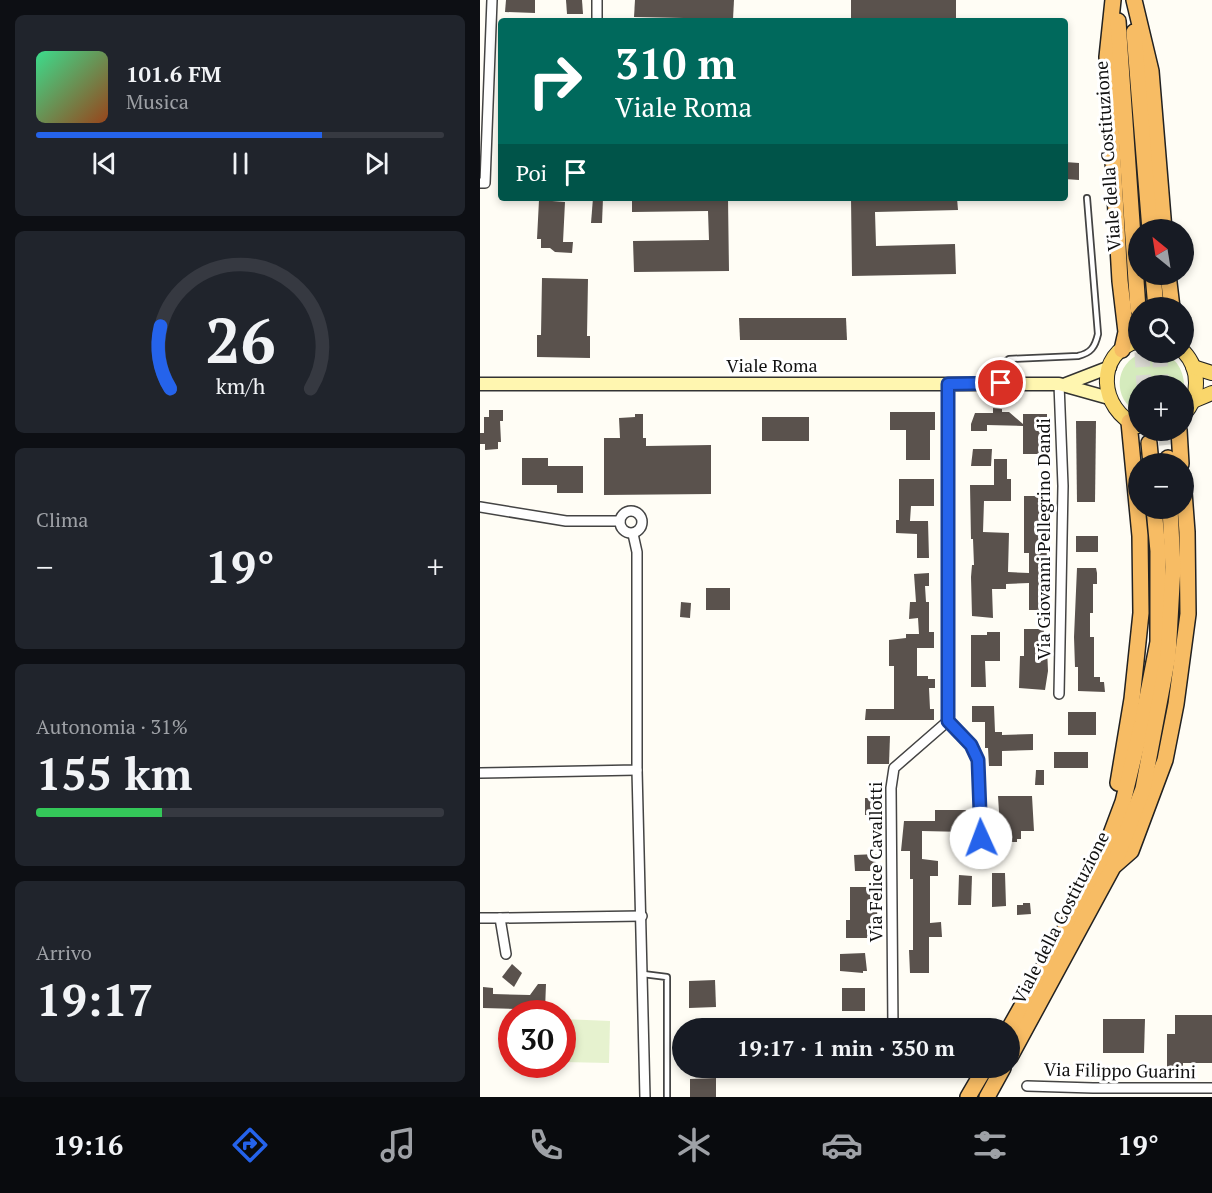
<!DOCTYPE html>
<html lang="it">
<meta charset="utf-8">
<style>
:root{--surface:#171b24;--page:#20242c;--text:#f1f3f6;--muted:#9ea1a6;--line:#363941;--accent:#2563eb}
body{margin:0;font-family:"PT Serif",serif;background:var(--page);color:var(--text);height:100vh;display:flex;flex-direction:column;font-size:22px;white-space:nowrap}
*{box-sizing:border-box;margin:0}
p{font-size:20px;color:var(--muted)}
.icon{flex:none;width:33px;height:33px;fill:none;stroke:currentColor;stroke-width:2;stroke-linecap:round;stroke-linejoin:round}
.map{position:relative;flex:1;overflow:hidden}
.drawer{display:flex;flex-direction:column;gap:15px;padding:15px;background:#0d0f14;width:480px}
.drawer>*{flex:none}
.hud{position:absolute;left:18px;top:18px;width:570px;height:183px;border-radius:6px;box-shadow:0 3px 9px #0003;background:#00695c;color:#fff;overflow:hidden}
.needle{width:39px;rotate:330deg}
.tools{position:absolute;left:648px;top:219px;display:grid;gap:12px}
.tools a{display:grid;place-items:center;width:66px;height:66px;border-radius:50%;background:var(--surface);box-shadow:0 3px 9px #0003;font-size:30px}
.speed{position:absolute;left:18px;top:1000px;display:flex;gap:12px;font-size:30px;font-weight:700;text-align:center}
.speed>*{display:grid;place-content:center;width:78px;height:78px;border-radius:50%;background:var(--surface);box-shadow:0 3px 9px #0003;line-height:1}
.speed .limit{border:9px solid #d22;background:#fff;color:#111}
.pin{position:absolute;display:grid;place-items:center;width:51px;height:51px;color:#fff;margin:-26px;border:3px solid #fff;border-radius:50%;box-shadow:0 2px 6px #0007}
.me{position:absolute;width:66px;margin:-33px;rotate:358deg;stroke-linejoin:round;filter:drop-shadow(0 0 4px #0008)}
.turn{display:flex;align-items:center;gap:21px;height:126px;padding:0 18px;font-size:27px}
.turn .icon{width:78px;height:78px;stroke-width:2.5}
.turn b{display:block;font-size:42px;line-height:51px}
.then{display:flex;align-items:center;height:57px;padding:0 18px;background:#0003;gap:12px;font-size:22px}
.big{font-size:45px;font-weight:700;line-height:1.1}
.drawer .card{flex:1;display:flex;flex-direction:column;justify-content:center;gap:9px;min-width:0;padding:0 21px;border-radius:9px;background:var(--page)}
.drawer .dial{align-items:center;gap:0}
.dial svg{height:156px;overflow:visible;fill:none;stroke:var(--line);stroke-width:7;stroke-linecap:round;text-anchor:middle}
.dial text{fill:var(--text);stroke:none}
.song{display:flex;align-items:center;gap:18px}
.cover{width:72px;height:72px;border-radius:9px;background:linear-gradient(135deg,hsl(150 70% 55%),hsl(20 70% 35%))}
.played{height:6px;border-radius:3px;background:linear-gradient(90deg,var(--accent) 70%,var(--line) 70%)}
.keys{display:flex;justify-content:space-around;direction:ltr}
.heat{display:flex;justify-content:space-between;align-items:center;font-size:33px;direction:ltr}
.charge{height:9px;border-radius:4px;background:linear-gradient(90deg,#34c759 31%,var(--line) 0)}
.trip{position:absolute;left:192px;top:1018px;width:348px;height:60px;border-radius:30px;background:var(--surface);box-shadow:0 3px 9px #0003;font-weight:700;line-height:60px;text-align:center}
.tabs{display:flex;height:96px;justify-content:space-around;align-items:center;background:#090b0e;color:var(--muted)}
.tabs .icon{width:42px;height:42px}
.tabs .on{color:var(--accent)}
.tabs b{font-size:27px;color:var(--text)}
main{display:flex;flex:1;min-height:0}
.map>svg:first-child{display:block}
</style>
<main>
<section class="drawer">
<div class="card">
<div class="song"><i class="cover"></i><div><b>101.6 FM</b><p>Musica</p></div></div>
<div class="played"></div>
<div class="keys"><svg class="icon" aria-label="previous" viewBox="0 0 24 24"><path d="M18 5L8 12l10 7zM5 5v14"/></svg><svg class="icon" aria-label="pause" viewBox="0 0 24 24"><path d="M8 5v14M16 5v14"/></svg><svg class="icon" aria-label="next" viewBox="0 0 24 24"><path d="M6 5l10 7-10 7zM19 5v14"/></svg></div>
</div>
<div class="card dial"><svg viewBox="0 0 100 80">
<path d="M14 69A42 42 0 1 1 86 69"/>
<path d="M14 69A42 42 0 0 1 9 37" stroke="#2563eb"/>
<text x="50" y="56" font-size="32" font-weight="700">26</text>
<text x="50" y="72" font-size="11">km/h</text>
</svg></div>
<div class="card"><p>Clima</p>
<div class="heat"><a>−</a><b class="big">19°</b><a>+</a></div>
</div>
<div class="card"><p>Autonomia · 31%</p><b class="big">155 km</b><div class="charge"></div></div>
<div class="card"><p>Arrivo</p><b class="big">19:17</b></div>
</section>
<div class="map">
<svg width="732" height="1097" viewBox="0 0 732 1097">
<rect width="100%" height="100%" fill="#fffdf5"/>
<!-- green -->
<path fill="#d5ebbd" d="M662,353C668,352 675,352 682,353C696,356 705,373 704,387L658,386V413C632,399 634,363 662,353Z"/>
<!-- pitch -->
<path fill="#e6f2cf" d="M83,1019L130,1021L129,1063L83,1062Z"/>
<!-- building -->
<g fill="#5a524d">
<path d="M26,0H55V13L25,12Z"/>
<path d="M86,0H102L103,14H87Z"/>
<path d="M155,0H254L253,19L154,17Z"/>
<rect x="371" y="0" width="105" height="21"/>
<path d="M585,162L599,163V180L585,179Z"/>
<path d="M113,198H123L122,223H111Z"/>
<path d="M152,198H248L249,271L154,272L153,241L229,240L228,211L152,212Z"/>
<path d="M371,198H477L478,210L395,212L396,246L475,244L476,274L372,276Z"/>
<path d="M59,200L85,202L83,242H93L92,253L75,252L70,248H61V239H57Z"/>
<path d="M62,278L108,279L107,336H110V358L57,357V335H61Z"/>
<path d="M259,318H366L367,340H260Z"/>
<path d="M513,408L522,409V412H529L543,424V414H567V454H543V426L507,425V431H491V424L495,413H513Z"/>
<path d="M9,410H23V421H20L21,442H18V449L5,450V444H0V433H4V417H9Z"/>
<path d="M410,412H455V430H450V460H426V430H410Z"/>
<path d="M155,414H163V438H166V446L231,445V494L124,495V438H140L139,418L155,417Z"/>
<rect x="282" y="417" width="47" height="24"/>
<path d="M596,421H616L615,502H597Z"/>
<path d="M493,449H512L511,466H491Z"/>
<path d="M42,458H68V466H103V493H77V485H42Z"/>
<path d="M514,459H527V479H531V501H504L503,532L529,533L528,572L549,573V553H544V496H561V532L567,533L566,610H549V583L526,584V589H512L513,618L492,616L491,577L492,565H494L493,539H491L490,485H514Z"/>
<path d="M419,479H454V506H431L430,521H448L449,558H437V534L416,533V520H419Z"/>
<rect x="596" y="536" width="22" height="16"/>
<path d="M597,568H616L617,573V584H613V613H610V637H614V677H620V682H624L625,692L598,691V667H595L594,637Z"/>
<path d="M449,573V586H445L446,602H449V632H454V648H437V676H448V679H455V688H449L450,709H454V720H385L386,709H414V666H409V640L426,638V634H439L438,618L429,619L430,602H436L434,574Z"/>
<rect x="226" y="588" width="24" height="22"/>
<path d="M201,602L211,603L210,618L200,617Z"/>
<path d="M544,629H564V648H567L568,671L565,690L539,688L540,656H544Z"/>
<path d="M507,632H520V661H505L506,687H491V635H507Z"/>
<path d="M492,706H514L515,732H522V735L553,734V750L522,751V766H509L508,748H505V722H492Z"/>
<rect x="588" y="712" width="28" height="23"/>
<path d="M387,736H410L409,764H387Z"/>
<rect x="574" y="752" width="34" height="16"/>
<path d="M556,770H564V785H555Z"/>
<path d="M518,796H552L554,831H541V839H537V842H527V828H520Z"/>
<rect x="385" y="798" width="15" height="17"/>
<path d="M455,810H486V832L442,831V859L458,861V876H450V923L461,922L462,937H449V973H430L429,950H433V879H430V851H421L424,821H455Z"/>
<path d="M397,854L396,871H375L374,855Z"/>
<path d="M512,873H525L526,906L512,907Z"/>
<path d="M479,875L492,876L491,905H478Z"/>
<path d="M370,887H400V908H397L398,938H366V920H370Z"/>
<path d="M543,903H550L551,914L537,915V905H543Z"/>
<path d="M385,953L387,971H383V973L360,971V954Z"/>
<path d="M32,964L42,973L34,987L22,977Z"/>
<path d="M235,980L236,1007L209,1008V981Z"/>
<path d="M58,984H66L65,1010L3,1008V987L13,988V994L50,995Z"/>
<rect x="362" y="988" width="23" height="23"/>
<path d="M695,1015H732V1063H703V1069H687V1034H695Z"/>
<path d="M623,1019H665L664,1053H623Z"/>
<path d="M236,1078V1097H210V1079Z"/>
</g>
<g fill="none" stroke-linecap="round" stroke-linejoin="round">
<!-- trunk-tunnel -->
<g stroke="#dbdad3" stroke-width="15" stroke-dasharray="15 8" stroke-linecap="butt">
<path d="M662,352L664,386"/>
<path d="M679,352L682,386"/>
<path d="M685,430L688,458"/>
</g>
<defs>
<g id="service">
<path d="M521,383V365L529,359L598,356C611,353 615,347 618,334L607,198"/>
<path d="M163,974L187,977V1097"/>
</g>
<g id="minor">
<path d="M117,21V0"/>
<path d="M0,183H5L12,0"/>
<path d="M468,384V721L491,745L498,760L501,838"/>
<path d="M579,384L583,486L579,694"/>
<path d="M0,507L86,521H140"/>
<circle cx="151" cy="522" r="11"/>
<path d="M157,770L165,1097"/>
<path d="M0,773L157,770V552L153,534"/>
<path d="M0,918H20L26,954"/>
<path d="M20,918L162,916"/>
<path d="M413,1029L411,788L414,768L468,721"/>
<path d="M547,1086L613,1088H732"/>
</g>
<g id="secondary">
<path d="M0,384H579L629,398"/>
<path d="M586,384L630,367"/>
</g>
<g id="primary">
<path d="M658,341C614,353 619,410 658,426"/>
<path d="M704,352C720,369 720,397 704,414"/>
<path d="M713,367L732,373"/>
<path d="M713,401L732,393"/>
</g>
<g id="trunk">
<path d="M633,0L627,57L640,281L646,332L642,350"/>
<path d="M654,0L671,71L684,230"/>
<path d="M638,21L658,309"/>
<path d="M654,32L670,230"/>
<path d="M673,274L676,308"/>
<path d="M688,274L692,308"/>
<path d="M699,430L701,464"/>
<path d="M669,443L671,464"/>
<path d="M688,458V464"/>
<path d="M638,783L652,699L661,613L660,536L649,422"/>
<path d="M635,865L651,851L685,760L696,704L708,614L707,532L704,492"/>
<path d="M529,1029L616,874L643,802L662,723L678,642V551L674,508"/>
<path d="M530,1057L633,867L663,789L688,656L693,567L690,508"/>
<path d="M488,1097L505,1068"/>
<path d="M507,1097L523,1068"/>
</g>
</defs>
<!-- service casing -->
<use href="#service" stroke="#444" stroke-width="8"/>
<!-- minor casing -->
<use href="#minor" stroke="#444" stroke-width="12"/>
<!-- secondary casing -->
<use href="#secondary" stroke="#333" stroke-width="15"/>
<!-- primary casing -->
<use href="#primary" stroke="#222" stroke-width="16"/>
<!-- trunk casing -->
<use href="#trunk" stroke="#222" stroke-width="18"/>
<!-- service -->
<use href="#service" stroke="#fff" stroke-width="4.5"/>
<!-- minor -->
<use href="#minor" stroke="#fff" stroke-width="9"/>
<!-- secondary -->
<use href="#secondary" stroke="#fff6b0" stroke-width="12"/>
<!-- primary -->
<use href="#primary" stroke="#f9d66b" stroke-width="14"/>
<!-- trunk -->
<use href="#trunk" stroke="#f7bc64" stroke-width="15"/>
</g>
<g fill="none" stroke-linecap="round" stroke-linejoin="round">
<defs>
<path id="route" d="M501,838L498,760L491,745L468,721V384L521,383"/>
</defs>
<!-- route casing -->
<use href="#route" stroke="#184099" stroke-width="15"/>
<!-- route -->
<use href="#route" stroke="#2563eb" stroke-width="10"/>
</g>
<g text-anchor="middle" stroke-width="6" stroke-linejoin="round" paint-order="stroke">
<!-- street labels -->
<g font-size="18" fill="#111" stroke="#fff">
<text transform="translate(628 156) rotate(-94)" y="6">Viale della Costituzione</text>
<text x="292" y="372">Viale Roma</text>
<text transform="translate(564 539) rotate(-90)" y="6">Via Giovanni Pellegrino Dandi</text>
<text transform="translate(396 862) rotate(-90)" y="6">Via Felice Cavallotti</text>
<text transform="translate(581 918) rotate(-63)" y="6">Viale della Costituzione</text>
<text transform="translate(640 1071) rotate(1)" y="6">Via Filippo Guarini</text>
</g>
</g>
</svg>
<div class="tools">
<a><svg class="needle" viewBox="-14 -14 28 28"><path d="M0-13l5 13h-10z" fill="#e53935"/><path d="M0 13l5-13h-10z" fill="#9ea1a6"/></svg></a>
<a><svg class="icon" aria-label="search" viewBox="0 0 24 24"><circle cx="10" cy="10" r="6"/><path d="M15 15l6 6"/></svg></a>
<a>+</a>
<a>−</a>
</div>
<div class="speed"><div class="limit">30</div></div>
<div class="pin" style="left:521px;top:383px;background:#d93025"><svg class="icon" aria-label="arrive" viewBox="0 0 24 24"><path d="M6 21V4h12l-3 4 3 4H6"/></svg></div>
<svg class="me" style="left:501px;top:838px" viewBox="-20 -20 40 40"><circle r="19" fill="#fff"/><path d="M0-13L10 11 0 6-10 11z" fill="#2563eb"/></svg>
<div class="trip">19:17 · 1 min · 350 m</div>
<div class="hud">
<div class="turn"><svg class="icon" aria-label="right" viewBox="0 0 24 24"><path d="M7 20v-9h11M14 6l5 5-5 5"/></svg><div><b>310 m</b>Viale Roma</div></div>
<div class="then">Poi<svg class="icon" aria-label="arrive" viewBox="0 0 24 24"><path d="M6 21V4h12l-3 4 3 4H6"/></svg></div>
</div>
</div>
</main>
<nav class="tabs">
<b>19:16</b>
<svg class="icon on" aria-label="directions" viewBox="0 0 24 24"><path d="M12 3l9 9-9 9-9-9zM9 14v-3h6M13 9l2 2-2 2"/></svg>
<svg class="icon" aria-label="music" viewBox="0 0 24 24"><path d="M9 18V5l10-2v13"/><circle cx="6" cy="18" r="3"/><circle cx="16" cy="16" r="3"/></svg>
<svg class="icon" aria-label="phone" viewBox="0 0 24 24"><path d="M5 4h4l2 5-3 2q2 4 5 5l2-3 5 2v4C11 20 4 13 5 4z"/></svg>
<svg class="icon" aria-label="climate" viewBox="0 0 24 24"><path d="M12 3v18M4 7l16 10M4 17L20 7"/></svg>
<svg class="icon" aria-label="car" viewBox="0 0 24 24"><path d="M5 17H2v-5l4-1 3-4h7l3 4 3 1v5h-3M9 17h6M6 11h13"/><circle cx="7" cy="17" r="2"/><circle cx="17" cy="17" r="2"/></svg>
<svg class="icon" aria-label="filters" viewBox="0 0 24 24"><path d="M4 7h16M4 17h16"/><circle cx="9" cy="7" r="2"/><circle cx="15" cy="17" r="2"/></svg>
<b>19°</b>
</nav>
